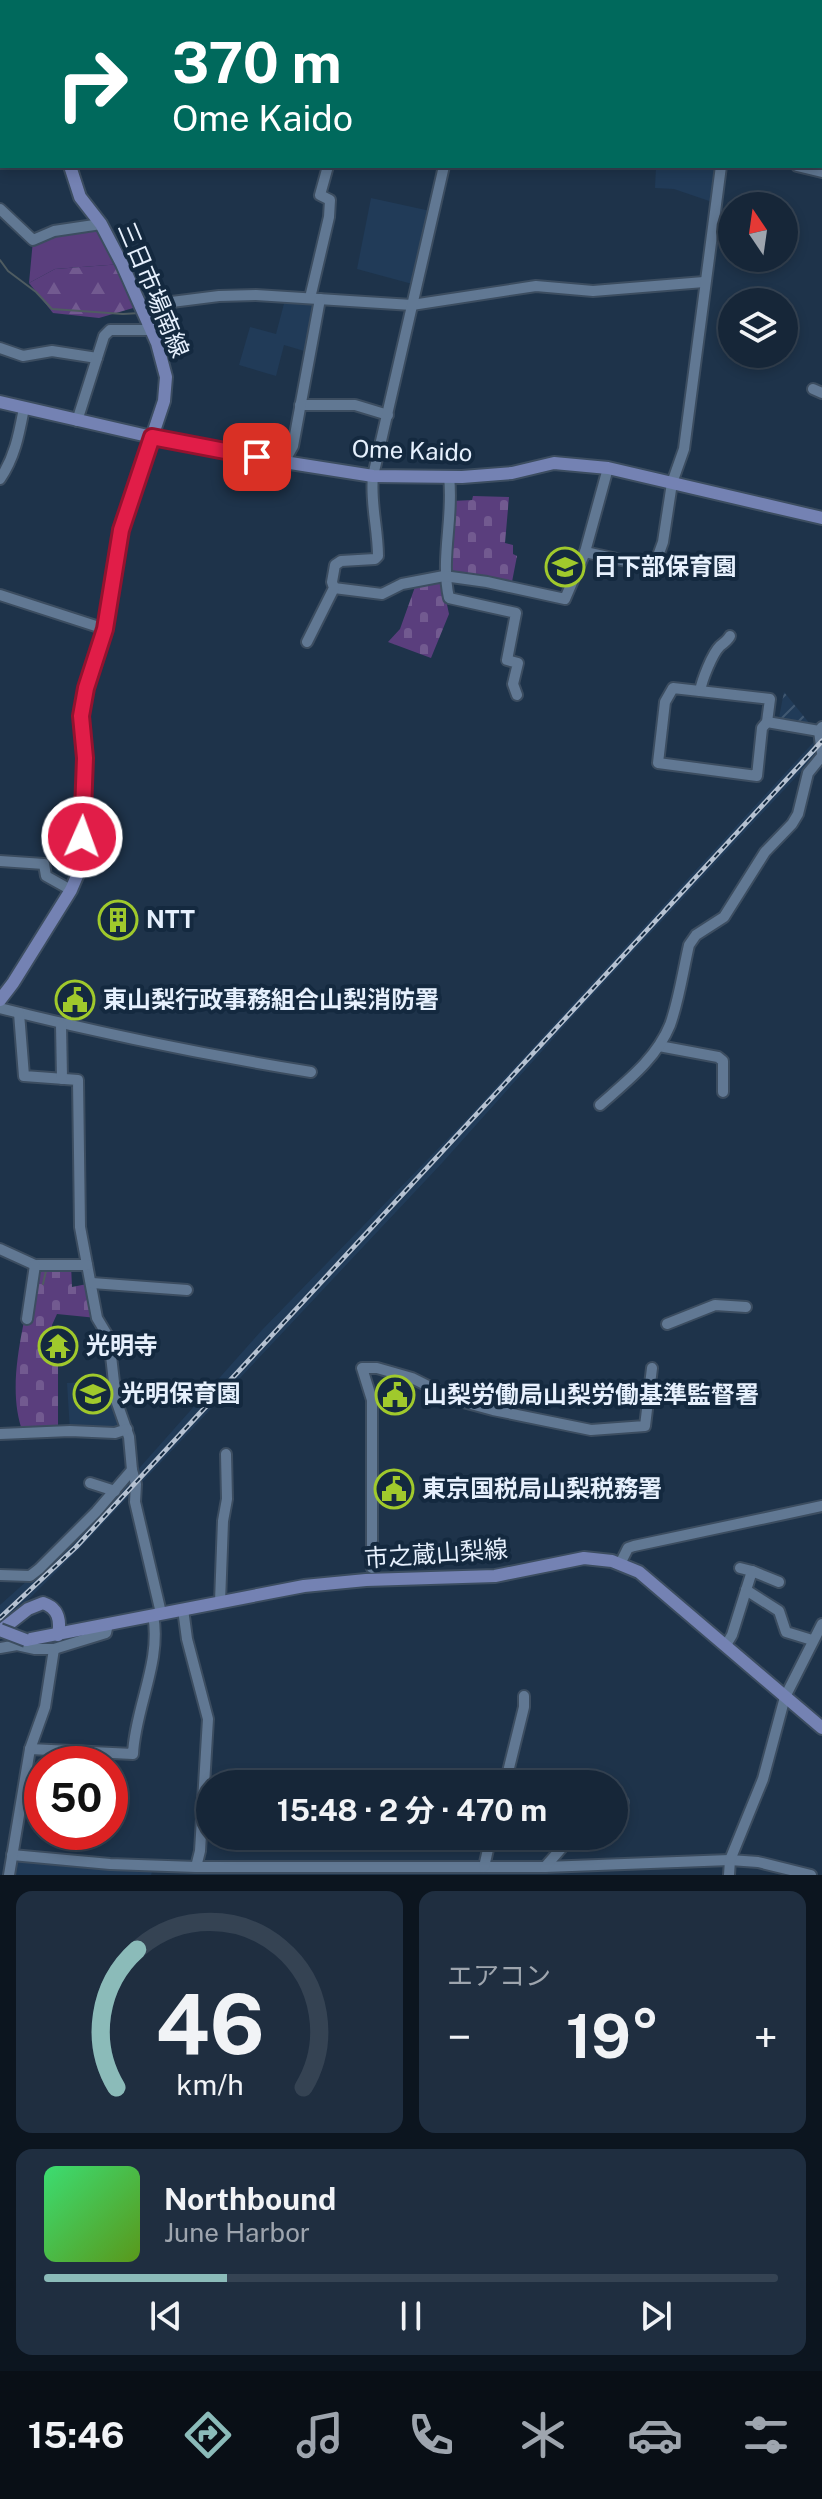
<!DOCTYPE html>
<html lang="ja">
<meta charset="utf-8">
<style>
:root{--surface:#162638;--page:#1f2e40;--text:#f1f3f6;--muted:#9ea5ae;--line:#354353;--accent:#8bbbb9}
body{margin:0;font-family:"Public Sans","Noto Sans JP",sans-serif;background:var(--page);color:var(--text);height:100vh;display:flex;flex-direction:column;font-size:30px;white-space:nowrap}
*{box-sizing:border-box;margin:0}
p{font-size:26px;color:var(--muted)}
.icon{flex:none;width:44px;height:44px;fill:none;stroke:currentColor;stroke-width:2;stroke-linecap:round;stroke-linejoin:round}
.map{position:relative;height:1875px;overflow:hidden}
.drawer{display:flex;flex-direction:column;gap:16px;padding:16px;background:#0c151f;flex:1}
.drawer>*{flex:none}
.banner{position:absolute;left:0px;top:0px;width:822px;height:168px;box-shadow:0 4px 12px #0003,0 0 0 2px var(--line);background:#00695c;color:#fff;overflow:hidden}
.needle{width:52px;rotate:347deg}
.fabs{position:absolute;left:718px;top:192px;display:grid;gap:16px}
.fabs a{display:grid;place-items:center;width:80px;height:80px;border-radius:50%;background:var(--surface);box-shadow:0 4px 12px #0003,0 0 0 2px var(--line);font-size:40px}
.speed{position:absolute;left:24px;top:1746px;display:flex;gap:16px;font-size:40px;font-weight:700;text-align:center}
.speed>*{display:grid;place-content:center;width:104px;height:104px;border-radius:50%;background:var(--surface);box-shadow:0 4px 12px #0003,0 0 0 2px var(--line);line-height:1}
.speed .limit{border:12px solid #d22;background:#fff;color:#111}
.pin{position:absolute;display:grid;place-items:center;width:68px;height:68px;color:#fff;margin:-34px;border-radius:16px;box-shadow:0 4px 12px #0006}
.me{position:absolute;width:88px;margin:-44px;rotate:2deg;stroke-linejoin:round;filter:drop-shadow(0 0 6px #0008)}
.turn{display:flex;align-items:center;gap:28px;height:168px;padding:0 40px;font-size:36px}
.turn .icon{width:104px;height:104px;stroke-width:2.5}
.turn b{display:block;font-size:56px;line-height:68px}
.big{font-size:60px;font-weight:700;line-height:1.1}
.drawer .tile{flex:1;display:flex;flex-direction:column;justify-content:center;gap:12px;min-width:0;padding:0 28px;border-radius:16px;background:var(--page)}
.drawer .dial{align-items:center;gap:0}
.dial svg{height:208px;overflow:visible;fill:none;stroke:var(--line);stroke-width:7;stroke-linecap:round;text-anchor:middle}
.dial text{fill:var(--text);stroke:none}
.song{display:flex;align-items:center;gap:24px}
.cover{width:96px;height:96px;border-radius:12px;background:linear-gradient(135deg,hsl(140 70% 55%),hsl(90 70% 35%))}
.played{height:8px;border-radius:4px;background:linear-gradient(90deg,var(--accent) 25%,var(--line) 25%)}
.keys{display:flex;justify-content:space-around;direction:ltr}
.heat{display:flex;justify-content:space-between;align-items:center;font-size:44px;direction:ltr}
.drawer .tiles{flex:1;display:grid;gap:16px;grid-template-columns:1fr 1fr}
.tile:last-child{grid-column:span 2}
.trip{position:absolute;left:196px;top:1770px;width:432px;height:80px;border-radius:40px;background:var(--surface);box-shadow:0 4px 12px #0003,0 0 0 2px var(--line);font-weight:700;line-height:80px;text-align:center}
.tab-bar{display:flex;height:128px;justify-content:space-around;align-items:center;background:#090f16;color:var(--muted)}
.tab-bar .icon{width:56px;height:56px}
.tab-bar .selected{color:var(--accent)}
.tab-bar b{font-size:36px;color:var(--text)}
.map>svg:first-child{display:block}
</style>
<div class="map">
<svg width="822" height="1875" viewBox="0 0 822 1875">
<defs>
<pattern id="industrial-furrows" width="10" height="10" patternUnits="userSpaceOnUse" patternTransform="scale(2)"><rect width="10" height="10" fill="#213b58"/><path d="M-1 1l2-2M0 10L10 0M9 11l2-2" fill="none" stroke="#415871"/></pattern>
<pattern id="forest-firs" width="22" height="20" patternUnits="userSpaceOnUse" patternTransform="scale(2)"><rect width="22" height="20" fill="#5a3e7d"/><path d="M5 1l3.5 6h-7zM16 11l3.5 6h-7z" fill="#725a90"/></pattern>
<pattern id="cemetery-stones" width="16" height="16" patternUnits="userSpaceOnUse" patternTransform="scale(2)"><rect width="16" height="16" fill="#5a3e7d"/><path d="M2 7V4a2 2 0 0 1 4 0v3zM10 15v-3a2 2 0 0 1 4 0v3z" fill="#725a90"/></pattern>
</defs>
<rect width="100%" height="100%" fill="#1e334a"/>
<!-- built -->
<g fill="#213b58">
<path d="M656,166H721L715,203L674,189L655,188Z"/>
<path d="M371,198L435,212L416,285L357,269Z"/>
<path d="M286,296L320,299L311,353L284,345L276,376L239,365L250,327L276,334Z"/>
<path d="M822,733V749L576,1013L442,1163L82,1546L25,1603L0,1622V1605L38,1571L126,1483L262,1330L464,1122Z"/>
<path d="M112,1381L127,1429L70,1431L67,1383Z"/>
<path d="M16,1861L152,1872L151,1875H15Z"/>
</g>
<!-- industrial -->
<path fill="url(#industrial-furrows)" d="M784,692L810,724L779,718Z"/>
<!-- green -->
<path fill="#5a3e7d" d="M101,224L122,264L55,269L29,283L33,240Z"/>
<!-- forest -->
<path fill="url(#forest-firs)" d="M122,264L140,306L99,318L53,313L29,283L55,269Z"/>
<!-- cemetery -->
<g fill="url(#cemetery-stones)">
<path d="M473,496L509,497L505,543L513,545V554L517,556L511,587L447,578L452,501L472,500Z"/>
<path d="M442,581L449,614L431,658L388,642L400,629L416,584Z"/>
<path d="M35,1265H71L72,1287L92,1283L97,1318L57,1314L52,1325V1354L58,1365V1432L23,1433C4,1382 27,1318 35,1265Z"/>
</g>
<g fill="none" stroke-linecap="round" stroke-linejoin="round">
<!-- stream -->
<g stroke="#4f5c61" stroke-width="2">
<path d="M0,260L8,271L36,292L52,309L123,314L140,313"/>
<path d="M43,1284L46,1271L59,1270"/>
</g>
<defs>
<g id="minor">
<path d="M255,0L260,2"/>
<path d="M241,2V0"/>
<path d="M463,2V0"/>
<path d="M759,2V0"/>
<path d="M0,67L2,66"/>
<path d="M797,166L822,172"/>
<path d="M0,209L33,240L54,231L101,224"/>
<path d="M310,298L329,217L330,200L320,195L328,166"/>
<path d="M140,306L219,296L256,295L412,305L536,286L593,291L704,282"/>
<path d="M0,348L23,356L52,351L97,358"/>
<path d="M813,389L822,393"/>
<path d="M300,405H355L388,415"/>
<path d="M77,421L104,336L110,330H151"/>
<path d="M284,462L293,446L320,299"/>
<path d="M449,477C454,517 440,558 449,598L516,613L507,660L518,663L513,684L517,695"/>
<path d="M0,479C15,457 19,434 24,408"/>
<path d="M585,552L654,567L663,542L672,483L684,449L721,166"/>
<path d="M334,588L382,594L402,584L444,576L487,582L565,599L585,552L608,468"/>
<path d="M0,595L105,629"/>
<path d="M307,642L334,588L332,582L335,565L341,561L375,559L378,556C378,529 370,502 373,476L444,166"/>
<path d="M673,688L770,699L767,722L762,728L757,776L658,763L665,702Z"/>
<path d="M700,691C702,680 712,654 720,646C724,643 728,640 730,636"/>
<path d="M767,722L819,731"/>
<path d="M822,727L819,731L822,753"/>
<path d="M0,861L44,864L46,876L71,890"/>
<path d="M0,1008C103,1034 206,1055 311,1072"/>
<path d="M19,1013L24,1076L78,1080L80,1227L97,1318L109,1338L116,1400L129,1437L132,1470L136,1484L135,1502L161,1613"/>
<path d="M61,1024L62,1079"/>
<path d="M659,1046L718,1057L723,1061V1092"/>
<path d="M600,1105C627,1081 656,1059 670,1025C679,1000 683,971 689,945L696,935L724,917L765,852L792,824L798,814L808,773L822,756"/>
<path d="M0,1249L35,1265H87"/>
<path d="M92,1283L187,1290"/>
<path d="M27,1319L35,1265"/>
<path d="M667,1324L715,1305L746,1307"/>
<path d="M0,1434L70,1431L115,1433L127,1429"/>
<path d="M90,1483L115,1491"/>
<path d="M620,1564L628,1548L634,1546L822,1506"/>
<path d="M372,1568V1400L362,1368H377L412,1378L456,1400L493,1410L591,1430L645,1426L652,1368"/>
<path d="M740,1568L752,1571"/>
<path d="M0,1575L30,1576L39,1569L96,1512L132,1470"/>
<path d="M746,1590L779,1611L786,1632L812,1640"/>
<path d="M220,1602L223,1521L227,1499L226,1454"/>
<path d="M183,1609L187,1639L208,1719L200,1851L196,1867"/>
<path d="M726,1645L732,1635L752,1571L779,1582"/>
<path d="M0,1648L17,1645L35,1649H54L106,1633L108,1624"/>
<path d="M30,1749L133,1754C135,1708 162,1661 153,1615"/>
<path d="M505,1784L524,1707V1696"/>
<path d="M614,1809L623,1802"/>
<path d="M12,1855L110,1864L196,1867H545L730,1860L758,1862L811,1875"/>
<path d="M484,1867L491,1836"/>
<path d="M545,1867L566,1843L580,1836"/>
<path d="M9,1875L30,1749L45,1707L54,1649"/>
<path d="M729,1875L730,1860L763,1779L785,1697L822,1624"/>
</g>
<g id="major">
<path d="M75,0V2"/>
<path d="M0,402L152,437L284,462L373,476L462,477L512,473L554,463L608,468L822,518"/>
<path d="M0,1000L13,983L71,890L80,869L85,758L81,716L86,688L105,629L121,530L164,401L166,377L157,343L122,264L101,224L80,197L70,166"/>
<path d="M0,1631L28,1609L43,1603C58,1608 61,1620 58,1635"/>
<path d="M26,1640L304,1586L366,1580L495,1576L584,1558L612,1561L639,1572L822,1728"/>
</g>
</defs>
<!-- minor casing -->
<use href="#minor" stroke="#3c4d60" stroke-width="14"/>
<!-- major casing -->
<use href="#major" stroke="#3c4d60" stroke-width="16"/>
<!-- minor -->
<use href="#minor" stroke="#617893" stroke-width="10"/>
<!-- major -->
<use href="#major" stroke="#7482b3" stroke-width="12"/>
<defs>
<path id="rail" d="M0,1618L76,1547L822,741"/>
</defs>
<!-- rail casing -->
<use href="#rail" stroke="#b5c1d1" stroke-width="5"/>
<!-- rail -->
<use href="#rail" stroke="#14293f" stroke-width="2" stroke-dasharray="6" stroke-linecap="butt"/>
<defs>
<path id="major-bridge" d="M0,1630L26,1640"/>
</defs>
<!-- major-bridge casing -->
<use href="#major-bridge" stroke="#3c4d60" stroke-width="16" stroke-linecap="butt"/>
<!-- major-bridge -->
<use href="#major-bridge" stroke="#7482b3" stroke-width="12"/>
</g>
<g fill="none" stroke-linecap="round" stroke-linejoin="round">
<defs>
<path id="route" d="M82,837L85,758L81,716L86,688L105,629L121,530L152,437L257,457"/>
</defs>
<!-- route casing -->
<use href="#route" stroke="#92132f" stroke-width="20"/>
<!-- route -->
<use href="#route" stroke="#e11d48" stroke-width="14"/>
</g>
<!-- icons -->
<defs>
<symbol id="school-ring" viewBox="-11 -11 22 22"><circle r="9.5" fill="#14293f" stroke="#a0c92c" stroke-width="1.5"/><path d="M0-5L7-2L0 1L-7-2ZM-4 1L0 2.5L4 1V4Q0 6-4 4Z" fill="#a0c92c"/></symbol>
<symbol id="building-ring" viewBox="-11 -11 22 22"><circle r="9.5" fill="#14293f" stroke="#a0c92c" stroke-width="1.5"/><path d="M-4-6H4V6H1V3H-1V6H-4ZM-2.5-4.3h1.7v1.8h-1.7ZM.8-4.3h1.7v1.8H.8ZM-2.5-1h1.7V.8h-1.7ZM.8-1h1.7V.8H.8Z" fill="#a0c92c"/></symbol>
<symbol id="civic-ring" viewBox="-11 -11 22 22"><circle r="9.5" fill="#14293f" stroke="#a0c92c" stroke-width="1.5"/><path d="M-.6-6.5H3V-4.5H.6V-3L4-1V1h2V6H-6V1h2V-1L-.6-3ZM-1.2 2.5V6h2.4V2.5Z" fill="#a0c92c"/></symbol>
<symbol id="temple-ring" viewBox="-11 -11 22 22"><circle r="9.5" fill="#14293f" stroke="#a0c92c" stroke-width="1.5"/><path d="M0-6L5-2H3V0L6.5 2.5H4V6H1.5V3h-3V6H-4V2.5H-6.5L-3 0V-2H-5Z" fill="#a0c92c"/></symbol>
</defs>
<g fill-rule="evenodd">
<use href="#school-ring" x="543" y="545" width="44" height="44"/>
<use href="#building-ring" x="96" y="898" width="44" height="44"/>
<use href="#civic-ring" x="53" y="978" width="44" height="44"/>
<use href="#temple-ring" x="36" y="1324" width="44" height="44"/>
<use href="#school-ring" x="71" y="1372" width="44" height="44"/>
<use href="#civic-ring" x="373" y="1373" width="44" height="44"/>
<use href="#civic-ring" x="372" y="1467" width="44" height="44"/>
</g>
<g text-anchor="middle" stroke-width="8" stroke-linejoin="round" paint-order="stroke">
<!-- street labels -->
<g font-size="24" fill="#e6f0fd" stroke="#14293f">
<text transform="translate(153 290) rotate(67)" y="8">三日市場南線</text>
<text transform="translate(412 451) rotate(2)" y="8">Ome Kaido</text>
<text transform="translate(436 1554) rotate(-4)" y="8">市之蔵山梨線</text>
</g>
<!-- poi labels -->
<g font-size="24" font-weight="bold" fill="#e6f0fd" stroke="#14293f" text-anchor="start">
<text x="593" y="575">日下部保育園</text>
<text x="146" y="928">NTT</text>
<text x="103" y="1008">東山梨行政事務組合山梨消防署</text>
<text x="86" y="1354">光明寺</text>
<text x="121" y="1402">光明保育園</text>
<text x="423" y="1403">山梨労働局山梨労働基準監督署</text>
<text x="422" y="1497">東京国税局山梨税務署</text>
</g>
</g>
</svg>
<div class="fabs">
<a><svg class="needle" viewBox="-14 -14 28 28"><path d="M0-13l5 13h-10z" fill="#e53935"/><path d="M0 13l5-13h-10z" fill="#9ea5ae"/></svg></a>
<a><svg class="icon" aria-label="layers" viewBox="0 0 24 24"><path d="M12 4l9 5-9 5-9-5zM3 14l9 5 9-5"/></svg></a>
</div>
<div class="speed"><div class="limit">50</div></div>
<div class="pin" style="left:257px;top:457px;background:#d93025"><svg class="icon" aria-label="arrive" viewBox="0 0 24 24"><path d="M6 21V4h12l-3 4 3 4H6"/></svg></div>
<svg class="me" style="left:82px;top:837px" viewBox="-20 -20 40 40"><circle r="17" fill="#e11d48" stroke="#fff" stroke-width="3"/><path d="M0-11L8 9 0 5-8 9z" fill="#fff"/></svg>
<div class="trip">15:48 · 2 分 · 470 m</div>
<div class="banner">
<div class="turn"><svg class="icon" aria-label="right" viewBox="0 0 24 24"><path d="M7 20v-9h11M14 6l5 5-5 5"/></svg><div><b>370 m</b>Ome Kaido</div></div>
</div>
</div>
<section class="drawer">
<div class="tiles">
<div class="tile dial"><svg viewBox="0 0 100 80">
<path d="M14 69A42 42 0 1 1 86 69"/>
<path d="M14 69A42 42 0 0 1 22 16" stroke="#8bbbb9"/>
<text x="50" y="56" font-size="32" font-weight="700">46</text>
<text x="50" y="72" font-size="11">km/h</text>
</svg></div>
<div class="tile"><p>エアコン</p>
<div class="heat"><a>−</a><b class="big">19°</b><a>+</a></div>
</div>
<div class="tile">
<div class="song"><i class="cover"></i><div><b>Northbound</b><p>June Harbor</p></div></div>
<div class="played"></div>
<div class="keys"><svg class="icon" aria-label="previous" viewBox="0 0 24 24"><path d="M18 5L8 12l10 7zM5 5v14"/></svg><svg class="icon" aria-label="pause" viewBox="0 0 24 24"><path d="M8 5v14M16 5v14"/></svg><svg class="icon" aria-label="next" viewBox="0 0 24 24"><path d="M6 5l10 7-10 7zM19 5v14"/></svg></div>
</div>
</div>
</section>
<nav class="tab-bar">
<b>15:46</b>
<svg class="icon selected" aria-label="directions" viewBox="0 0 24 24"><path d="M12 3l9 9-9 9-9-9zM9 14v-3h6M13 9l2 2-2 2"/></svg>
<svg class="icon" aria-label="music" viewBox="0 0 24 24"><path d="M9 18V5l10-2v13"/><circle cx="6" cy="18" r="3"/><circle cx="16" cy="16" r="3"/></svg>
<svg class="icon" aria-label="phone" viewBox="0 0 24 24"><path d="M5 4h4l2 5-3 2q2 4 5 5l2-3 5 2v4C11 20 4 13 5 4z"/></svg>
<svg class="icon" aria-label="climate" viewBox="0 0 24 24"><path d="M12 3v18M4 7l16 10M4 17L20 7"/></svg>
<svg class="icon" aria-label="car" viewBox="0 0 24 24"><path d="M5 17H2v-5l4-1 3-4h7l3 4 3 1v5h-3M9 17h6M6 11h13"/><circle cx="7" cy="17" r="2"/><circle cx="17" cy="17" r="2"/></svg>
<svg class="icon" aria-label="filters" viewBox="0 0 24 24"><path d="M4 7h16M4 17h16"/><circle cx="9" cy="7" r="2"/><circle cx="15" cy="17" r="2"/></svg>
</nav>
